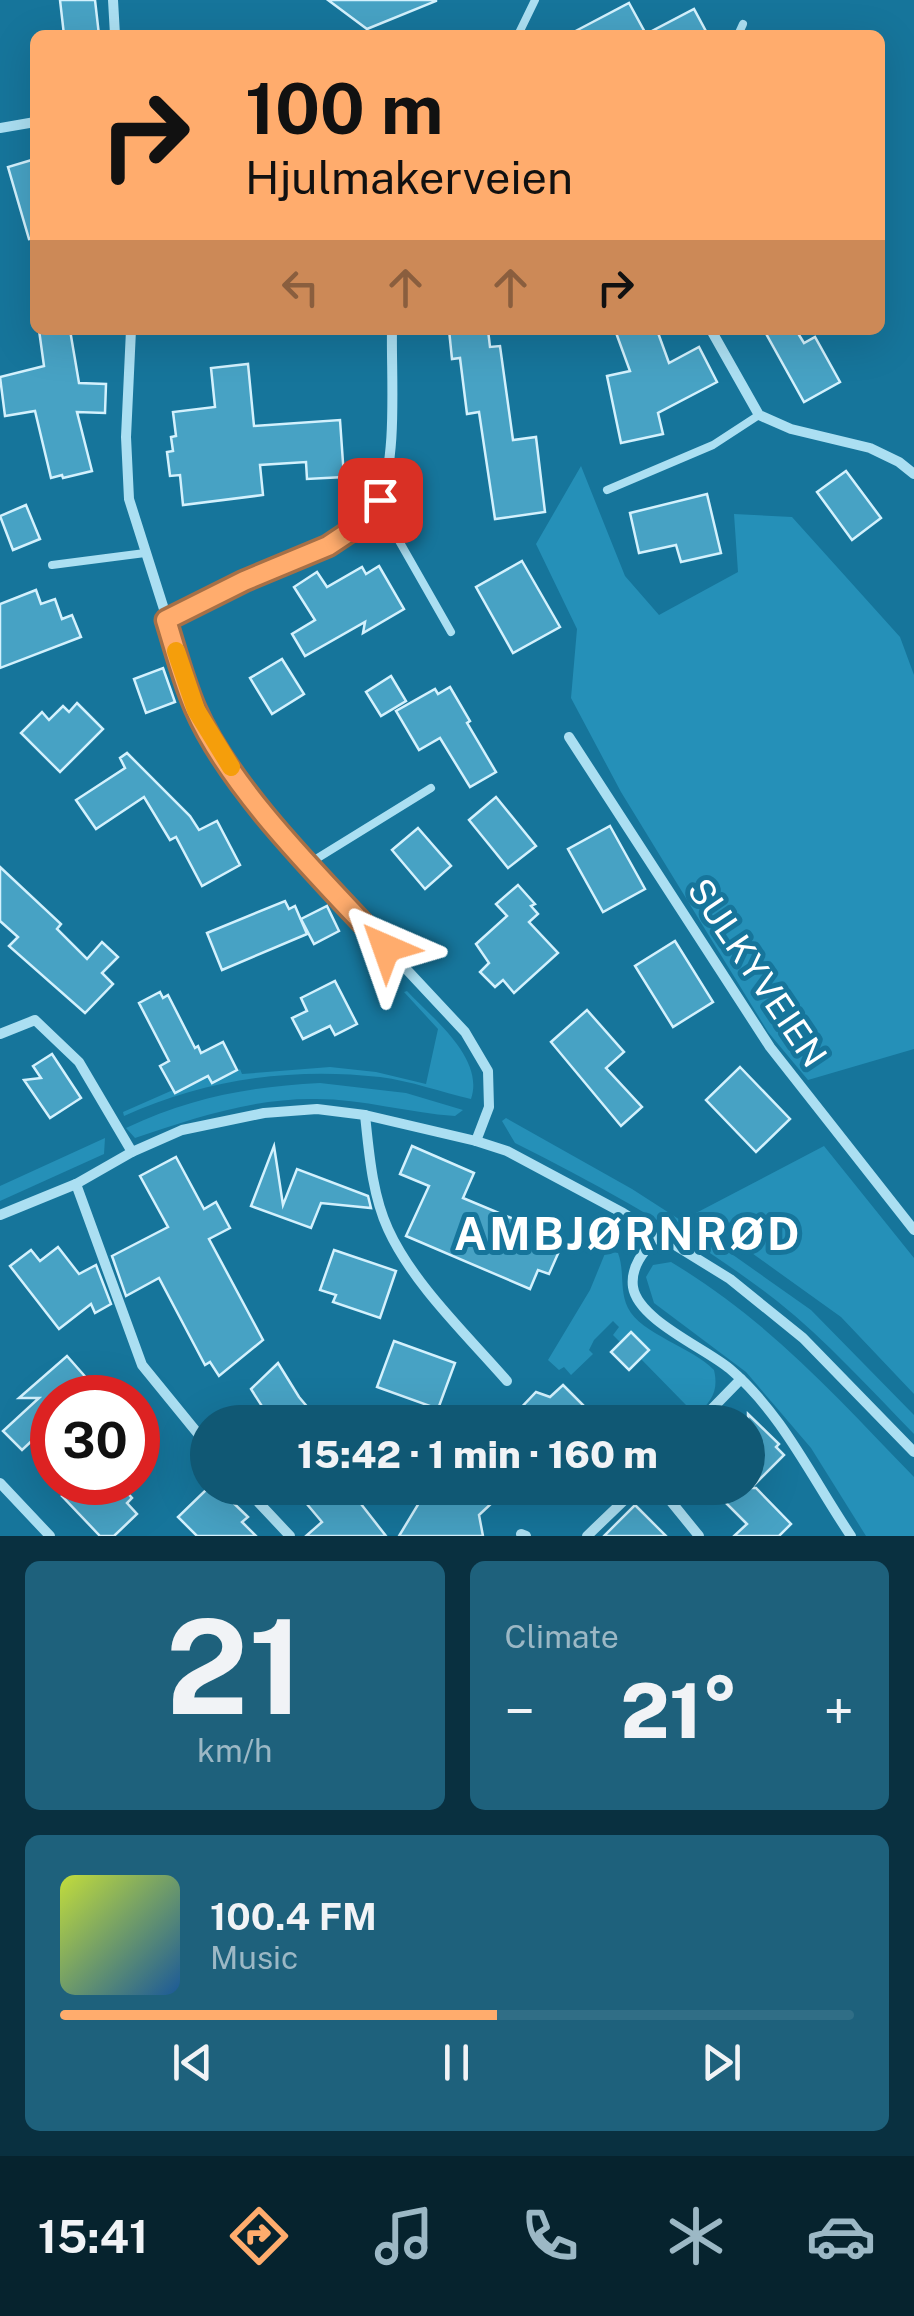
<!DOCTYPE html>
<meta charset="utf-8">
<style>
:root{--surface:#105874;--page:#1e617c;--text:#f1f3f6;--muted:#9cb8c5;--line:#306e86;--accent:#ffac6d}
body{margin:0;font-family:"Public Sans",sans-serif;background:var(--page);color:var(--text);height:100vh;display:flex;flex-direction:column;font-size:38px;white-space:nowrap}
*{box-sizing:border-box;margin:0}
p{font-size:32px;color:var(--muted)}
.icon{flex:none;width:55px;height:55px;fill:none;stroke:currentColor;stroke-width:2;stroke-linecap:round;stroke-linejoin:round}
.map{position:relative;height:1536px;overflow:hidden}
.sheet{display:flex;flex-direction:column;gap:25px;padding:25px;background:#093040;flex:1}
.sheet>*{flex:none}
.guide{position:absolute;left:30px;top:30px;width:855px;height:305px;border-radius:15px;box-shadow:0 10px 40px #0002;background:#ffac6d;color:#111;overflow:hidden}
.speed{position:absolute;left:30px;top:1375px;display:flex;gap:20px;font-size:50px;font-weight:700;text-align:center}
.speed>*{display:grid;place-content:center;width:130px;height:130px;border-radius:50%;background:var(--surface);box-shadow:0 10px 40px #0002;line-height:1}
.speed .limit{border:15px solid #d22;background:#fff;color:#111}
.pin{position:absolute;display:grid;place-items:center;width:85px;height:85px;color:#fff;margin:-42px;border-radius:20px;box-shadow:0 5px 15px #0006}
.me{position:absolute;width:110px;margin:-55px;rotate:317deg;stroke-linejoin:round;filter:drop-shadow(0 0 8px #0008)}
.turn{display:flex;align-items:center;gap:35px;height:210px;padding:0 50px;font-size:45px}
.turn .icon{width:130px;height:130px;stroke-width:2.5}
.turn b{display:block;font-size:70px;line-height:85px}
.lanes{display:flex;align-items:center;height:95px;padding:0 50px;background:#0003;justify-content:center;gap:50px;direction:ltr}
.lanes .off{opacity:.35}
.big{font-size:75px;font-weight:800;line-height:1.1}
.sheet .widget{flex:1;display:flex;flex-direction:column;justify-content:center;gap:15px;min-width:0;padding:0 35px;border-radius:15px;background:var(--page)}
.sheet .dial{align-items:center;gap:0}
.dial b{font-size:130px;line-height:1}
.song{display:flex;align-items:center;gap:30px}
.cover{width:120px;height:120px;border-radius:15px;background:linear-gradient(135deg,hsl(70 70% 55%),hsl(210 70% 35%))}
.played{height:10px;border-radius:5px;background:linear-gradient(90deg,var(--accent) 55%,var(--line) 55%)}
.keys{display:flex;justify-content:space-around;direction:ltr}
.heat{display:flex;justify-content:space-between;align-items:center;font-size:55px;direction:ltr}
.sheet .tiles{flex:1;display:grid;gap:25px;grid-template-columns:1fr 1fr}
.widget:last-child{grid-column:span 2}
.trip{position:absolute;left:190px;top:1405px;width:575px;height:100px;border-radius:50px;background:var(--surface);box-shadow:0 10px 40px #0002;font-weight:800;line-height:100px;text-align:center}
.tabs{display:flex;height:160px;justify-content:space-around;align-items:center;background:#06232e;color:var(--muted)}
.tabs .icon{width:70px;height:70px}
.tabs .current{color:var(--accent)}
.tabs b{font-size:45px;color:var(--text)}
.map>svg:first-child{display:block}
</style>
<div class="map">
<svg width="914" height="1536" viewBox="0 0 914 1536">
<rect width="100%" height="100%" fill="#16759b"/>
<!-- green -->
<g fill="#2590b8">
<path d="M581,466L625,576L659,615L738,572L734,514L792,517L900,637L914,675V1049L808,1080L768,1032L621,792L571,698L577,629L536,544Z"/>
<path d="M407,991C432,1018 485,1058 471,1099C441,1092 411,1081 380,1077C292,1067 206,1079 124,1116L123,1112L173,1090L175,1093L208,1076L212,1083L240,1069L242,1074L330,1067L376,1072L426,1084L438,1029L404,992Z"/>
<path d="M320,1083L406,1093L463,1110L455,1116C409,1113 363,1099 316,1099C253,1098 194,1118 135,1138L126,1128C192,1097 248,1087 320,1083Z"/>
<path d="M506,1118L632,1189L719,1245L811,1310L914,1415V1434C870,1389 827,1341 777,1301C696,1238 606,1189 515,1143L502,1121Z"/>
<path d="M105,1138L104,1154L0,1201V1186Z"/>
<path d="M824,1146L914,1258V1394L841,1317L696,1213Z"/>
<path d="M606,1251L618,1253C625,1271 619,1290 628,1308C641,1334 692,1347 714,1370C719,1392 711,1401 696,1416H678L686,1405L640,1358L649,1349L631,1332L620,1342L613,1335L619,1327L613,1321L594,1340L589,1350L593,1354L571,1375L564,1367L559,1370L548,1360L590,1290Z"/>
<path d="M671,1262C768,1320 836,1396 914,1477V1536H866L811,1448L746,1372L654,1303L646,1277L653,1265Z"/>
</g>
<!-- building -->
<g fill="#47a2c4" stroke="#d3f1fd" stroke-width="2.5">
<path d="M60,0H95L99,35H64Z"/>
<path d="M328,0H436V1L367,29Z"/>
<path d="M629,3L646,34L694,9L708,35H568Z"/>
<path d="M35,159V238L29,239L8,167Z"/>
<path d="M39,330H70L79,383L106,384L105,413L77,412L92,471L63,478L62,475L51,478L35,411L5,416L0,377L44,366Z"/>
<path d="M449,330H488L490,347L500,346L513,440L536,437L545,512L495,519L479,412L467,414L460,358L452,359Z"/>
<path d="M615,330H657L669,363L699,347L717,382L658,413L663,434L621,443L607,376L630,371Z"/>
<path d="M764,330H796L804,343L815,337L840,382L804,402Z"/>
<path d="M248,364L254,426L340,420L344,477L307,479L306,462L260,465L263,495L183,505L180,475L170,476L167,452L173,451L171,437L176,436L173,412L215,407L211,368Z"/>
<path d="M846,471L881,518L852,540L817,492Z"/>
<path d="M707,494L721,553L681,562L676,545L639,553L630,513Z"/>
<path d="M26,505L40,539L13,550L0,516Z"/>
<path d="M522,561L560,627L513,653L476,587Z"/>
<path d="M379,566L404,609L363,633L365,622L305,656L292,634L315,620L294,587L317,572L327,587L362,567L366,574Z"/>
<path d="M36,590L41,604L55,599L62,619L72,615L81,637L0,668V604Z"/>
<path d="M282,659L304,694L272,714L250,678Z"/>
<path d="M163,668L175,702L146,713L134,679Z"/>
<path d="M391,676L406,701L381,716L366,692Z"/>
<path d="M450,687L470,721L467,723L496,772L470,787L440,738L419,750L396,711L435,689L438,694Z"/>
<path d="M77,703L103,729L60,772L21,733L42,712L49,720L63,706L69,712Z"/>
<path d="M127,753L190,816L199,830L217,821L240,865L202,886L176,837L170,840L144,797L96,829L76,800L125,768L120,758Z"/>
<path d="M496,797L536,846L508,868L469,820Z"/>
<path d="M610,826L645,889L603,912L568,849Z"/>
<path d="M418,828L451,866L425,889L392,850Z"/>
<path d="M0,867L61,924L57,929L87,959L102,942L118,957L102,973L113,984L85,1013L9,946L18,937L0,921Z"/>
<path d="M518,885L535,904L531,906L538,914L529,922L558,953L514,993L503,980L495,987L480,972L489,963L476,944L507,916L496,904Z"/>
<path d="M285,901L289,909L295,906L307,934L222,970L207,933Z"/>
<path d="M327,906L339,931L314,944L301,919Z"/>
<path d="M675,941L713,1002L673,1027L635,966Z"/>
<path d="M335,981L357,1024L335,1035L330,1026L303,1039L292,1018L307,1011L301,998Z"/>
<path d="M160,992L163,998L168,995L195,1048L198,1046L201,1053L223,1042L237,1070L212,1083L208,1076L175,1093L160,1066L169,1061L139,1003Z"/>
<path d="M587,1010L624,1052L606,1068L642,1107L621,1126L551,1042Z"/>
<path d="M52,1054L81,1098L50,1118L24,1080L41,1078L33,1066Z"/>
<path d="M740,1067L790,1119L756,1152L706,1100Z"/>
<path d="M274,1146L283,1205L297,1169L368,1196L371,1208L321,1203L311,1228L251,1206Z"/>
<path d="M412,1146L474,1173L463,1198L564,1240L549,1274L538,1270L530,1289L406,1236L429,1186L400,1174Z"/>
<path d="M176,1157L204,1209L216,1202L230,1228L209,1239L263,1340L219,1376L210,1362L205,1365L159,1278L126,1296L112,1256L168,1227L140,1176Z"/>
<path d="M58,1247L79,1274L96,1265L111,1304L95,1313L91,1304L59,1329L10,1266L31,1250L40,1261Z"/>
<path d="M334,1250L396,1271L380,1318L333,1302L336,1295L320,1290Z"/>
<path d="M631,1332L649,1350L629,1370L611,1352Z"/>
<path d="M394,1341L455,1363L438,1409L377,1387Z"/>
<path d="M67,1356L104,1398H52V1422L22,1450L3,1431L39,1398H19Z"/>
<path d="M278,1363L299,1397L320,1422H272L251,1389Z"/>
<path d="M563,1385L585,1407L583,1409L613,1420L612,1422H530L518,1411L536,1392L550,1397Z"/>
<path d="M748,1414L779,1444L776,1447L784,1455L751,1488H756L791,1524L779,1536H734L747,1524L711,1488H748Z"/>
<path d="M77,1482H118L132,1498L127,1503L137,1514L114,1536H100L62,1496Z"/>
<path d="M208,1488H218L248,1517L242,1522L256,1536H197L178,1517Z"/>
<path d="M324,1488H381L361,1504L386,1536H306L322,1522L306,1503Z"/>
<path d="M428,1488H508L479,1515L483,1536H399Z"/>
<path d="M635,1505L666,1536H604Z"/>
</g>
<g fill="none" stroke-linecap="round" stroke-linejoin="round">
<!-- lane -->
<g stroke="#abdff2" stroke-width="8">
<path d="M518,35L535,0"/>
<path d="M738,35L743,24"/>
<path d="M607,490L713,445L759,415"/>
<path d="M371,510L398,539L451,632"/>
<path d="M52,565L145,553"/>
<path d="M308,864L431,788"/>
</g>
<!-- street -->
<g stroke="#abdff2" stroke-width="10">
<path d="M113,0L115,35"/>
<path d="M0,128L35,122"/>
<path d="M131,330L126,437L129,499L196,710L239,780L308,864L465,1032L488,1071L489,1107L476,1141"/>
<path d="M711,330L759,415L791,429L870,448L899,462L914,474"/>
<path d="M166,620C191,607 216,593 242,582C283,563 358,544 379,500C398,459 391,375 392,330"/>
<path d="M569,737L770,1047L914,1230"/>
<path d="M0,1034L35,1020L79,1062L132,1152"/>
<path d="M365,1115C369,1152 372,1194 388,1229C413,1284 467,1335 507,1381"/>
<path d="M76,1184L142,1365L208,1446"/>
<path d="M0,1215L76,1184L132,1152L182,1130L264,1113L317,1109L365,1115L476,1141L507,1151L623,1213L730,1279L803,1338L914,1452"/>
<path d="M659,1234C646,1249 630,1265 633,1287C638,1320 705,1348 730,1369C782,1413 813,1480 851,1536"/>
<path d="M699,1422L741,1379"/>
<path d="M0,1483L50,1536"/>
<path d="M245,1488L290,1536"/>
<path d="M660,1488L699,1536"/>
<path d="M521,1534L526,1536"/>
<path d="M587,1536L637,1488"/>
</g>
</g>
<g fill="none" stroke-linecap="round" stroke-linejoin="round">
<defs>
<path id="route" d="M380,500L361,524L328,546L244,581L166,620C175,649 183,680 195,708C231,791 324,881 386,948"/>
</defs>
<!-- route casing -->
<use href="#route" stroke="#a67047" stroke-width="25"/>
<!-- route -->
<use href="#route" stroke="#ffac6d" stroke-width="18"/>
<!-- slow -->
<path stroke="#f59e0b" stroke-width="18" d="M176,651L196,710L231,767"/>
</g>
<g text-anchor="middle" stroke-width="10" stroke-linejoin="round" paint-order="stroke">
<!-- street labels -->
<g font-size="35" fill="#fff" stroke="#16759b">
<text transform="translate(757 973) rotate(56)" y="12">SULKYVEIEN</text>
</g>
<!-- district labels -->
<g font-size="45" font-weight="bold" letter-spacing="2.5" fill="#fff" stroke="#16759b">
<text x="628" y="1250">AMBJØRNRØD</text>
</g>
</g>
</svg>
<div class="speed"><div class="limit">30</div></div>
<div class="pin" style="left:380px;top:500px;background:#d93025"><svg class="icon" aria-label="arrive" viewBox="0 0 24 24"><path d="M6 21V4h12l-3 4 3 4H6"/></svg></div>
<svg class="me" style="left:386px;top:948px" viewBox="-20 -20 40 40"><path d="M0-17L14 15 0 8-14 15z" fill="#ffac6d" stroke="#fff" stroke-width="4"/></svg>
<div class="trip">15:42 · 1 min · 160 m</div>
<div class="guide">
<div class="turn"><svg class="icon" aria-label="right" viewBox="0 0 24 24"><path d="M7 20v-9h11M14 6l5 5-5 5"/></svg><div><b>100 m</b>Hjulmakerveien</div></div>
<div class="lanes"><svg class="icon off" aria-label="left" viewBox="0 0 24 24"><path d="M17 20v-9H6M10 6l-5 5 5 5"/></svg><svg class="icon off" aria-label="ahead" viewBox="0 0 24 24"><path d="M12 20V5M6 11l6-6 6 6"/></svg><svg class="icon off" aria-label="ahead" viewBox="0 0 24 24"><path d="M12 20V5M6 11l6-6 6 6"/></svg><svg class="icon" aria-label="right" viewBox="0 0 24 24"><path d="M7 20v-9h11M14 6l5 5-5 5"/></svg></div>
</div>
</div>
<section class="sheet">
<div class="tiles">
<div class="widget dial"><b>21</b><p>km/h</p></div>
<div class="widget"><p>Climate</p>
<div class="heat"><a>−</a><b class="big">21°</b><a>+</a></div>
</div>
<div class="widget">
<div class="song"><i class="cover"></i><div><b>100.4 FM</b><p>Music</p></div></div>
<div class="played"></div>
<div class="keys"><svg class="icon" aria-label="previous" viewBox="0 0 24 24"><path d="M18 5L8 12l10 7zM5 5v14"/></svg><svg class="icon" aria-label="pause" viewBox="0 0 24 24"><path d="M8 5v14M16 5v14"/></svg><svg class="icon" aria-label="next" viewBox="0 0 24 24"><path d="M6 5l10 7-10 7zM19 5v14"/></svg></div>
</div>
</div>
</section>
<nav class="tabs">
<b>15:41</b>
<svg class="icon current" aria-label="directions" viewBox="0 0 24 24"><path d="M12 3l9 9-9 9-9-9zM9 14v-3h6M13 9l2 2-2 2"/></svg>
<svg class="icon" aria-label="music" viewBox="0 0 24 24"><path d="M9 18V5l10-2v13"/><circle cx="6" cy="18" r="3"/><circle cx="16" cy="16" r="3"/></svg>
<svg class="icon" aria-label="phone" viewBox="0 0 24 24"><path d="M5 4h4l2 5-3 2q2 4 5 5l2-3 5 2v4C11 20 4 13 5 4z"/></svg>
<svg class="icon" aria-label="climate" viewBox="0 0 24 24"><path d="M12 3v18M4 7l16 10M4 17L20 7"/></svg>
<svg class="icon" aria-label="car" viewBox="0 0 24 24"><path d="M5 17H2v-5l4-1 3-4h7l3 4 3 1v5h-3M9 17h6M6 11h13"/><circle cx="7" cy="17" r="2"/><circle cx="17" cy="17" r="2"/></svg>
</nav>
